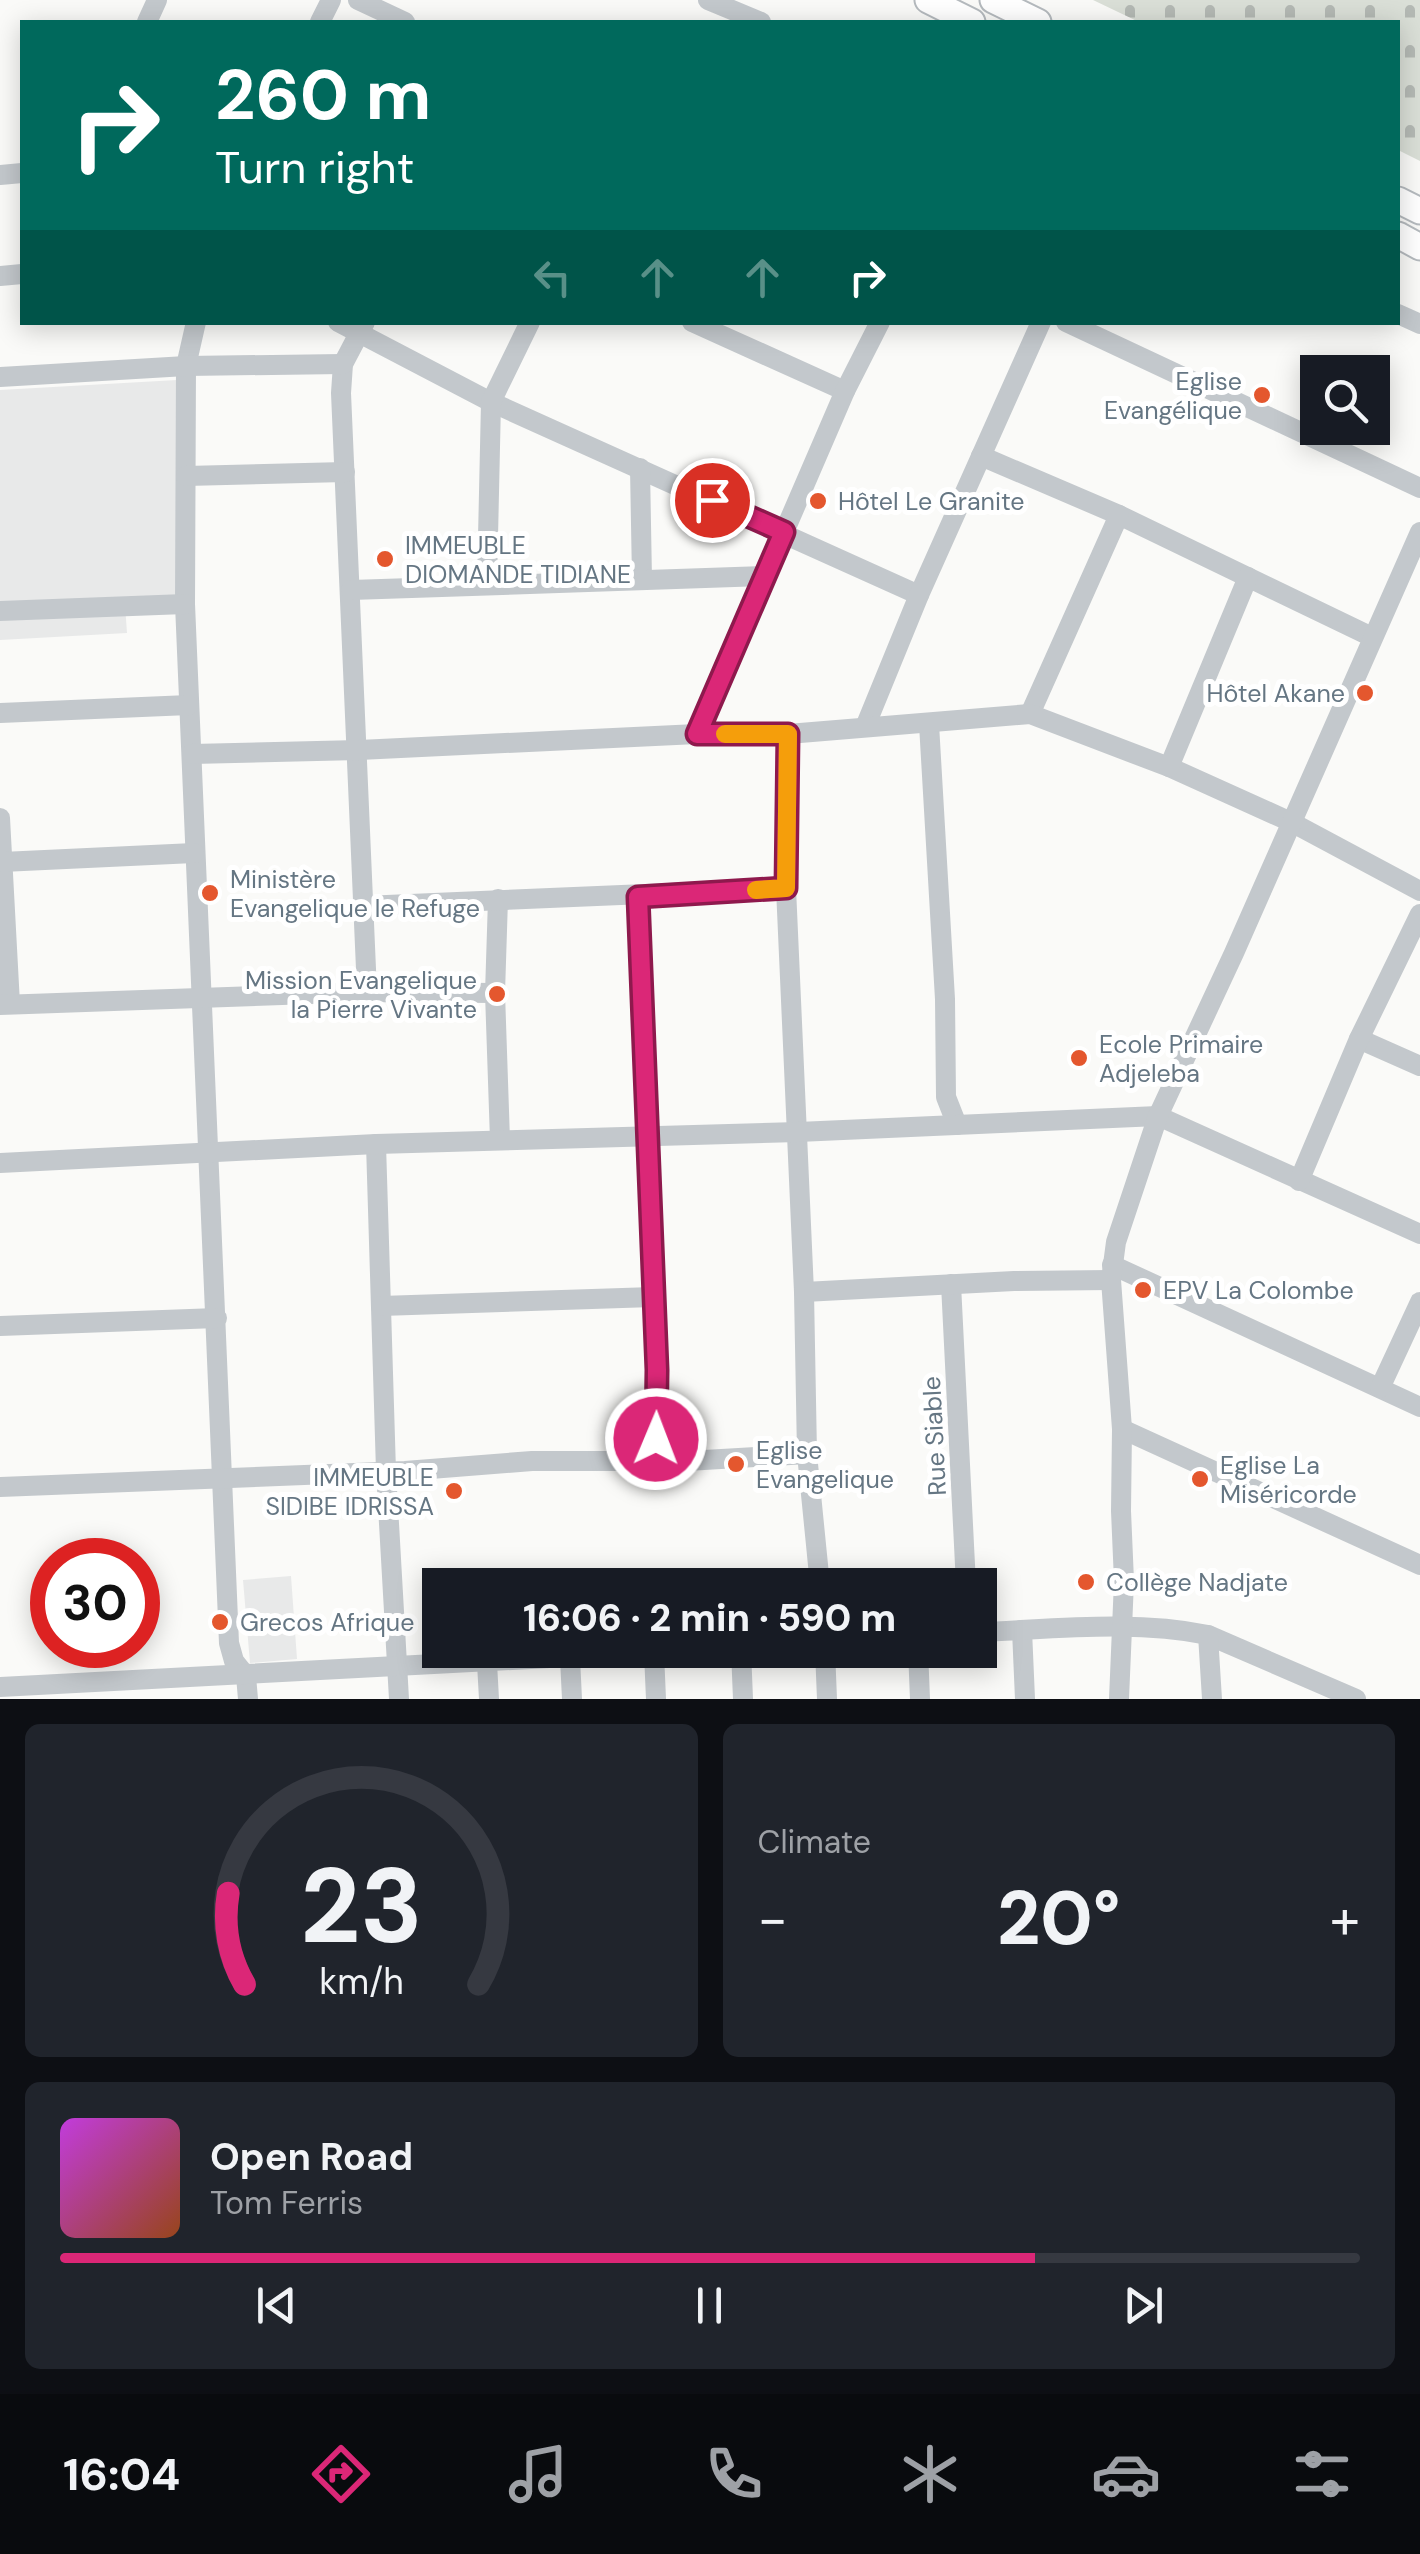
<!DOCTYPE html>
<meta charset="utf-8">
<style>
:root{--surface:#171b24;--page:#20242c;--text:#f1f3f6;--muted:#9ea1a6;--line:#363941;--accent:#db2777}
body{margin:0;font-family:"DM Sans",sans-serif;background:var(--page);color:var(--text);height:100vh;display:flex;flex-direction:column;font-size:38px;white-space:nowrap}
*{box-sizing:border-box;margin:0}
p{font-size:32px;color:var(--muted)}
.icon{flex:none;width:55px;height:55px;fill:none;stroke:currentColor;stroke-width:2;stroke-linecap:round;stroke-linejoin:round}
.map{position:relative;height:1699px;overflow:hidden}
.details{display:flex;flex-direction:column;gap:25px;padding:25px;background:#0d0f14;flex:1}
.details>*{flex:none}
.top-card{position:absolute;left:20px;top:20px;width:1380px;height:305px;border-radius:0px;box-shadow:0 5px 25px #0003;background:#00695c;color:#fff;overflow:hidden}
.fabs{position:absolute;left:1300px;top:355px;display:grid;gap:20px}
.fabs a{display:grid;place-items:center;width:90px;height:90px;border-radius:0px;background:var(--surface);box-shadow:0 5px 25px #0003;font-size:50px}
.speed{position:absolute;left:30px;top:1538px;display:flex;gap:20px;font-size:50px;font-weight:700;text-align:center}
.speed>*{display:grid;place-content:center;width:130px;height:130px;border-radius:50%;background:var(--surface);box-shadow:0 5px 25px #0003;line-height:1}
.speed .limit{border:15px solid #d22;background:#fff;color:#111}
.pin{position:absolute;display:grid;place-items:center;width:85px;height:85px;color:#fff;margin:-42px;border:5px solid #fff;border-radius:50%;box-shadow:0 2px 10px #0007}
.me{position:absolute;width:110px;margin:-55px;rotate:1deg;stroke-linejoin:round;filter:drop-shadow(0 0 8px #0008)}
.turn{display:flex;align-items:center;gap:35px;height:210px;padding:0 30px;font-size:45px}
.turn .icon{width:130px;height:130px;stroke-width:2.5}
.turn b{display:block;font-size:70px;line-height:85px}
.lanes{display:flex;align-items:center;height:95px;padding:0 30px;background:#0003;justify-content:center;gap:50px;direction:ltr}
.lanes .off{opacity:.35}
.big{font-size:75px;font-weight:800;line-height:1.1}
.details .card{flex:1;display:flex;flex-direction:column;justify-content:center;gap:15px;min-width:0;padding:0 35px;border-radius:15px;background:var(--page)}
.details .dial{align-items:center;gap:0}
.dial svg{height:260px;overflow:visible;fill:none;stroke:var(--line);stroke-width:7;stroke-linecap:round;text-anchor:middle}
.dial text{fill:var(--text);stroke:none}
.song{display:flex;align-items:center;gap:30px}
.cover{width:120px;height:120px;border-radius:15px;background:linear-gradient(135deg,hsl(290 70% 55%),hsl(20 70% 35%))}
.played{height:10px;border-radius:5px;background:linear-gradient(90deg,var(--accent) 75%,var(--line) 75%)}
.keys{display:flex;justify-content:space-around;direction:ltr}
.heat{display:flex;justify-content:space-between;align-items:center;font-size:55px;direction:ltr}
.details .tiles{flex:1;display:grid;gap:25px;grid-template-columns:1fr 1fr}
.card:last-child{grid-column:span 2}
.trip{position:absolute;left:422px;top:1568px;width:575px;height:100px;border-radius:0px;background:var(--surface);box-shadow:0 5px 25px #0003;font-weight:800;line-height:100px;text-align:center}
.tab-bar{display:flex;height:160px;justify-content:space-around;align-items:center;background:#090b0e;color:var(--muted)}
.tab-bar .icon{width:70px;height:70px}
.tab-bar .selected{color:var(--accent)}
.tab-bar b{font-size:45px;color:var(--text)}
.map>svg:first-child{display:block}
</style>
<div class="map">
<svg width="1420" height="1699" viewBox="0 0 1420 1699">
<defs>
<pattern id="cemetery-stones" width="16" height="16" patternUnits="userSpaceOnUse" patternTransform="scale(2.5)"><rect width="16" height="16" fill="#dadfd7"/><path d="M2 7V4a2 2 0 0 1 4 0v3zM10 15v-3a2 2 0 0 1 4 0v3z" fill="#b4b9b4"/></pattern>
</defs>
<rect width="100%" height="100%" fill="#fafaf8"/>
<!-- built -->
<g fill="#e8e9e9">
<path d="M177,380L179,601L125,605L127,633L0,640V390Z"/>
<path d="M291,1576L297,1659L250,1663L243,1580Z"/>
</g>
<!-- cemetery -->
<path fill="url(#cemetery-stones)" d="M1093,0H1420V161L1398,150V22H1139Z"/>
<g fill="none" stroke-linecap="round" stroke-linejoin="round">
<defs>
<g id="major">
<path d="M928,0L972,22"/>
<path d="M993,0L1038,22"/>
<path d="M1398,200L1420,211"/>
<path d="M1398,235L1420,247"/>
</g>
</defs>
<!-- major casing -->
<use href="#major" stroke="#b5babe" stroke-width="29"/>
<!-- minor -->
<g stroke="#c3c8cc" stroke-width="20">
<path d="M358,0L405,22"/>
<path d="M708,0L761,22"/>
<path d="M147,22L157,0"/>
<path d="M320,22L331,0"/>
<path d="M0,175L22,173"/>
<path d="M0,276L22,274"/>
<path d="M1398,314L1420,324"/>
<path d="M196,322L186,366L185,604L229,1643L234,1661L246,1676L248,1699"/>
<path d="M338,322L491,402L919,595"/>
<path d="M365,322L343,364L341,393L367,992"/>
<path d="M692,322L845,391"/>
<path d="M1066,322L1420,488"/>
<path d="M0,377L186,366L343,364"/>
<path d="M981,456L1119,515L1372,637"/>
<path d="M640,468L642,579"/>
<path d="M186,476L345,472"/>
<path d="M487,583L491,402L530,322"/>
<path d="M351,590L767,576"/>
<path d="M0,611L185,604"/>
<path d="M0,713L189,705"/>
<path d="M1030,714L1119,515"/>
<path d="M929,724L945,999L946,1097L957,1125"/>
<path d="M865,727L919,595L1041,322"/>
<path d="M697,734L845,391L880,322"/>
<path d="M788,734L786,888L804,1292L807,1454L820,1585"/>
<path d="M192,754L359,750L697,734H788L1030,714L1169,767L1291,822L1420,891"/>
<path d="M1169,767L1248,577"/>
<path d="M0,818L10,1004"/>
<path d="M2,862L194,853"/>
<path d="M638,897L657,1370L656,1439L660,1461"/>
<path d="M498,899L495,993L500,1140"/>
<path d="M363,906L786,888"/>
<path d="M0,1005L367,992L495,993"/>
<path d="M1359,1039L1420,1066"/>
<path d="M376,1144L386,1471L399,1699"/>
<path d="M0,1163L376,1144L798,1132L1158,1116L1420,1234"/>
<path d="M1299,1181L1359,1039L1420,914"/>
<path d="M1112,1265L1420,1407"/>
<path d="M951,1284L966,1585"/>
<path d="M804,1292L1014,1281L1111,1280"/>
<path d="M381,1306L653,1297"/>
<path d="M0,1326L217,1318"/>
<path d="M1380,1388L1420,1302"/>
<path d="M1122,1429L1420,1565"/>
<path d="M0,1487L405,1471L532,1461H687L807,1454"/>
<path d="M1022,1630L1025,1699"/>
<path d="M980,1632C1056,1629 1134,1620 1208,1635L1356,1699"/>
<path d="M1208,1635L1212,1699"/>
<path d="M741,1650L743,1699"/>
<path d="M825,1650L827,1699"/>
<path d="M918,1650L920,1699"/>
<path d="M654,1653L656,1699"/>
<path d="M570,1658L572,1699"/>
<path d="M487,1663L489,1699"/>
<path d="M0,1687L700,1650"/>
<path d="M1119,1699L1124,1581L1121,1511L1122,1429L1111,1280L1116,1242L1158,1116L1234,953L1420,532"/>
</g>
<!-- major -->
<use href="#major" stroke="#fff" stroke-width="25"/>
</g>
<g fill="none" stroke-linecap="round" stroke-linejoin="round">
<defs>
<path id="route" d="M656,1439L657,1370L638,897L786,888L788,734H697L784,532L712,500"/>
</defs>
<!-- route casing -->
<use href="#route" stroke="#8e194d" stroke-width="25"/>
<!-- route -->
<use href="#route" stroke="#db2777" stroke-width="18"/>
<!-- slow -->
<path stroke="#f59e0b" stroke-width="18" d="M725,734H788L786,888L756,890"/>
</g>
<!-- markers -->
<g fill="#e4572e" stroke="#fff" stroke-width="4">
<circle cx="1262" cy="395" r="10"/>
<circle cx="818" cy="501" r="10"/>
<circle cx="385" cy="559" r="10"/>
<circle cx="1365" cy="693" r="10"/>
<circle cx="210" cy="893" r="10"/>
<circle cx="497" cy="994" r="10"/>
<circle cx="1079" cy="1058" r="10"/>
<circle cx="1143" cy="1290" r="10"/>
<circle cx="736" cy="1464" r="10"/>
<circle cx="1200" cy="1479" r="10"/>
<circle cx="454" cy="1491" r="10"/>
<circle cx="1086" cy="1582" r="10"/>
<circle cx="220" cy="1622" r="10"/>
</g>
<g text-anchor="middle" stroke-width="10" stroke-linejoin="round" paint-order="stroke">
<!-- poi labels -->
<g font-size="25" fill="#657683" stroke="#fff" text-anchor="start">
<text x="1242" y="390" text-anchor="end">Eglise<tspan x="1242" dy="29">Evangélique</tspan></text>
<text x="838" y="510">Hôtel Le Granite</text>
<text x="405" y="554">IMMEUBLE<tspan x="405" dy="29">DIOMANDE TIDIANE</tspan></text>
<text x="1345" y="702" text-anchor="end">Hôtel Akane</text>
<text x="230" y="888">Ministère<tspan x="230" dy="29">Evangelique le Refuge</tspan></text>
<text x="477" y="989" text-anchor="end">Mission Evangelique<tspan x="477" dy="29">la Pierre Vivante</tspan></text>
<text x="1099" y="1053">Ecole Primaire<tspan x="1099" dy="29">Adjeleba</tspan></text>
<text x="1163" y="1299">EPV La Colombe</text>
<text x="756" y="1459">Eglise<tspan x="756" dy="29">Evangelique</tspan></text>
<text x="1220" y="1474">Eglise La<tspan x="1220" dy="29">Miséricorde</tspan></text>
<text x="434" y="1486" text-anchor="end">IMMEUBLE<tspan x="434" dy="29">SIDIBE IDRISSA</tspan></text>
<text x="1106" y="1591">Collège Nadjate</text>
<text x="240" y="1631">Grecos Afrique</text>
</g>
<!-- street labels -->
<g font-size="25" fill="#657683" stroke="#fff">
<text transform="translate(934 1436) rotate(-93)" y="9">Rue Siable</text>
</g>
</g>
</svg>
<div class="fabs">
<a><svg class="icon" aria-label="search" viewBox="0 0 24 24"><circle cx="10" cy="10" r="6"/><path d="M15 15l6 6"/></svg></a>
</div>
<div class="speed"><div class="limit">30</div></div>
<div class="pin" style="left:712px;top:500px;background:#d93025"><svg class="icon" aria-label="arrive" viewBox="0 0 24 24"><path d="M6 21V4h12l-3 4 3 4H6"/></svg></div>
<svg class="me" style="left:656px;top:1439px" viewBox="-20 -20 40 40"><circle r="17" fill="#db2777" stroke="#fff" stroke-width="3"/><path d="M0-11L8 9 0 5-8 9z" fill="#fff"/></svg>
<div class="trip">16:06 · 2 min · 590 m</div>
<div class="top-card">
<div class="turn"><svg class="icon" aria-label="right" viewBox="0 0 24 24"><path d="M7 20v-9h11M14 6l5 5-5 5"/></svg><div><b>260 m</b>Turn right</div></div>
<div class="lanes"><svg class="icon off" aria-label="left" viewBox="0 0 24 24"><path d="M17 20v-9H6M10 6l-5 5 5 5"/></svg><svg class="icon off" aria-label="ahead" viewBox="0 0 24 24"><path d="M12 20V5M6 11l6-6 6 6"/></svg><svg class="icon off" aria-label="ahead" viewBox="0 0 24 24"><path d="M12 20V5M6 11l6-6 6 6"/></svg><svg class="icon" aria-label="right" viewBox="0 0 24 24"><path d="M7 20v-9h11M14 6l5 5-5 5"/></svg></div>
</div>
</div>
<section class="details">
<div class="tiles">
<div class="card dial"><svg viewBox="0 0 100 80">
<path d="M14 69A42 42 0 1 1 86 69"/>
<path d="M14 69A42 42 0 0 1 9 41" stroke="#db2777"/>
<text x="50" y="56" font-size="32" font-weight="700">23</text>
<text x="50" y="72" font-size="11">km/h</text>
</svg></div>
<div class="card"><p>Climate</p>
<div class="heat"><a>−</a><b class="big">20°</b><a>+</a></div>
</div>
<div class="card">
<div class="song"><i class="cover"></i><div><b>Open Road</b><p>Tom Ferris</p></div></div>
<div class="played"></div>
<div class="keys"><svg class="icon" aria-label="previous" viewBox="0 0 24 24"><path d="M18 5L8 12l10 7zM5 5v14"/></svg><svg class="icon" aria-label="pause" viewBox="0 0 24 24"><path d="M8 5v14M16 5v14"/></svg><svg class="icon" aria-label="next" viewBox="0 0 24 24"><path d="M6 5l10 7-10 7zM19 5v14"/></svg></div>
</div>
</div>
</section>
<nav class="tab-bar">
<b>16:04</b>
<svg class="icon selected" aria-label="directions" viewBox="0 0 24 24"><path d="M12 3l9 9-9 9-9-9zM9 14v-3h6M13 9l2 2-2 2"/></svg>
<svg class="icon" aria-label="music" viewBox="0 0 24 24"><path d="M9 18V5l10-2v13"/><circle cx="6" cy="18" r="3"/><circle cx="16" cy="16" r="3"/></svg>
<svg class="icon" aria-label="phone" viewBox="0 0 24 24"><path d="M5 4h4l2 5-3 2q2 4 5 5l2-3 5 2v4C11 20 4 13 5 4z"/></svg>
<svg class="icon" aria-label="climate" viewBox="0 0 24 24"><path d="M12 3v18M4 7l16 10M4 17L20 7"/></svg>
<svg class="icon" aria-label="car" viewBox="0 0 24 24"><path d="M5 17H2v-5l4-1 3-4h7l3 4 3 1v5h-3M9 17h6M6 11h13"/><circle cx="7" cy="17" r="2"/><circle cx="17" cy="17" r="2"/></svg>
<svg class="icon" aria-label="filters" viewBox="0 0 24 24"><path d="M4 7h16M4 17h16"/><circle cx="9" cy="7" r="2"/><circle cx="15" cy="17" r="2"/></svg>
</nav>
